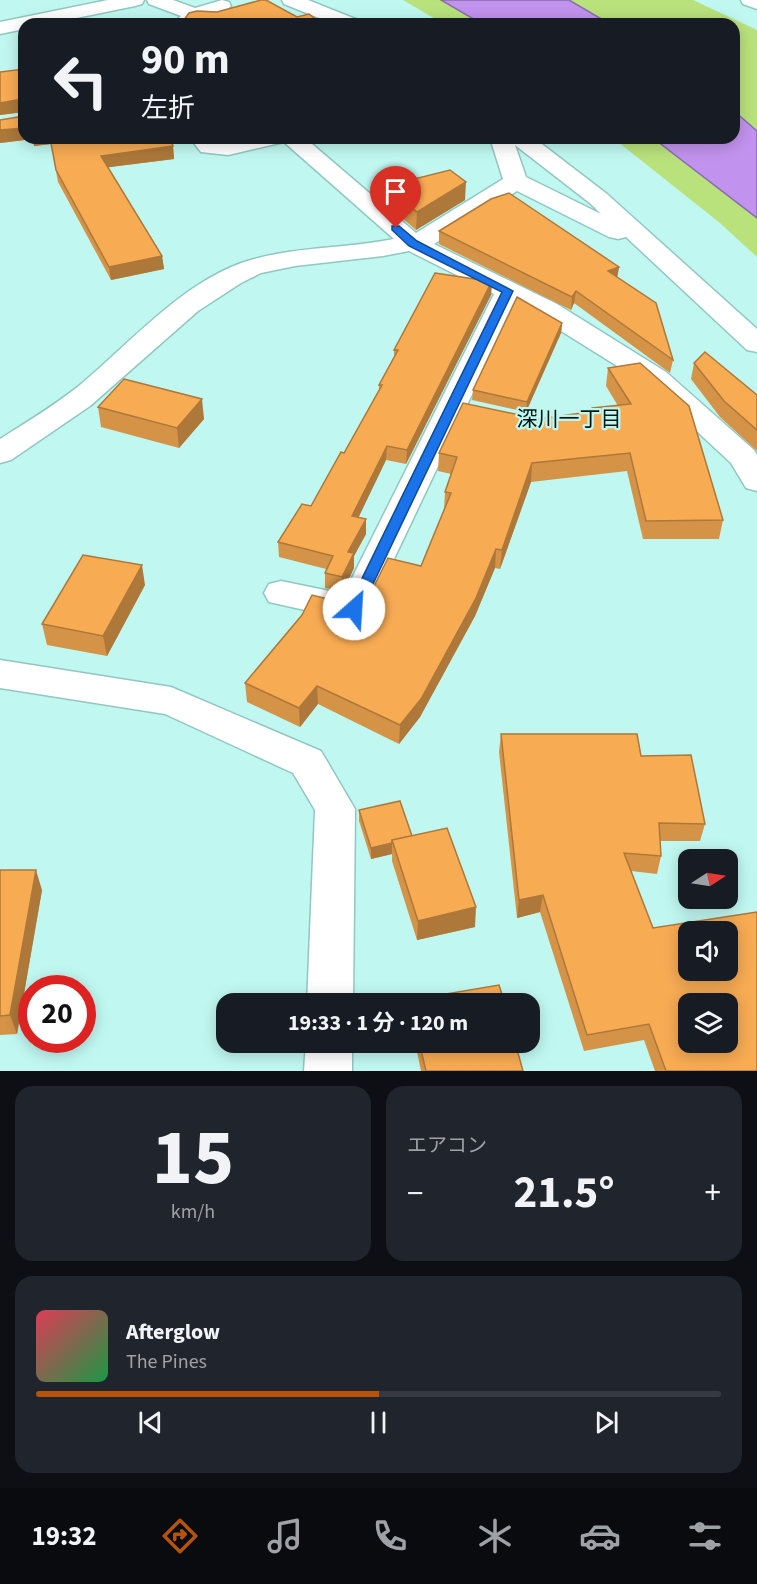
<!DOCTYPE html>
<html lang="ja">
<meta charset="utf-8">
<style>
:root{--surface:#171b24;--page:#20242c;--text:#f1f3f6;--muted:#9ea1a6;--line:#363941;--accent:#b45309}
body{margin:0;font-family:"Source Sans 3","Noto Sans JP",sans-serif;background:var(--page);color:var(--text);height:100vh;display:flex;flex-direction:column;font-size:22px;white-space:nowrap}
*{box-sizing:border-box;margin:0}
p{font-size:20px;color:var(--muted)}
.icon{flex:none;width:33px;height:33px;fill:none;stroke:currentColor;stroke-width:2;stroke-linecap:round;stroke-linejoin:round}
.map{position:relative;height:1071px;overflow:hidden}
.drawer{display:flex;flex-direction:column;gap:15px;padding:15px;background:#0d0f14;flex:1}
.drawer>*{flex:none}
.hud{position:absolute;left:18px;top:18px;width:722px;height:126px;border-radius:18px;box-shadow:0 3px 15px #0003;background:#171b24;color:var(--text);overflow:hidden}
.needle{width:39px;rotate:78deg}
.buttons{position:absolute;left:678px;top:849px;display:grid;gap:12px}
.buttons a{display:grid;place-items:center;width:60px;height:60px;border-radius:12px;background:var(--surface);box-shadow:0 3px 15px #0003;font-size:30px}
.speed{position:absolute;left:18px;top:975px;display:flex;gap:12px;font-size:30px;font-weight:700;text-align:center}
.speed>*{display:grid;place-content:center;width:78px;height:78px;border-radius:50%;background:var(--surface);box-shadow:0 3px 15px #0003;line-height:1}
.speed .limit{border:9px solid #d22;background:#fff;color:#111}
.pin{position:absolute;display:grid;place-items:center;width:51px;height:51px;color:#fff;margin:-62px -26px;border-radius:50% 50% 50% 0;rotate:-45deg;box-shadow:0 0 6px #0007}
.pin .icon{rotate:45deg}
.me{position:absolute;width:66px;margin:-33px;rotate:26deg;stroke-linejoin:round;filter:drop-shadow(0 0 4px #0008)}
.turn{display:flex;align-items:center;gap:21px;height:126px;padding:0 24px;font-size:27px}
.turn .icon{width:78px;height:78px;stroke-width:2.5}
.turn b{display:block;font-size:42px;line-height:51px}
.big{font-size:45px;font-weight:700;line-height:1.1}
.drawer .card{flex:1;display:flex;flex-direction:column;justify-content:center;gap:9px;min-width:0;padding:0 21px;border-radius:18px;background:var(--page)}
.drawer .dial{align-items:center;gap:0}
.dial b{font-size:78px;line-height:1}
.song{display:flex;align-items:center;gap:18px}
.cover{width:72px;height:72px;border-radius:9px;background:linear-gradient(135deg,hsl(350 70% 55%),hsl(140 70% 35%))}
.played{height:6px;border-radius:3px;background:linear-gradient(90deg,var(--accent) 50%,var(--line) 50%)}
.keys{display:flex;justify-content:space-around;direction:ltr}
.heat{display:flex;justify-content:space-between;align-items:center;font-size:33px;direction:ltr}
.drawer .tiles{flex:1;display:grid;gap:15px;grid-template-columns:1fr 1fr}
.card:last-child{grid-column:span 2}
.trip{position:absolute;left:216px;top:993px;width:324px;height:60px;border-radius:18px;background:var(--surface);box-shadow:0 3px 15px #0003;font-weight:700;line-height:60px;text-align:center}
.tabs{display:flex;height:96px;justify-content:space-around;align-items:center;background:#090b0e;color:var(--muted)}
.tabs .icon{width:42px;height:42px}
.tabs .on{color:var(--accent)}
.tabs b{font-size:27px;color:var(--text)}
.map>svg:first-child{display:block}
</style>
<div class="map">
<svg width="757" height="1071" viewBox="0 0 757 1071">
<rect width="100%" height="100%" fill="#c0f8f1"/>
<!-- green -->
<g fill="#b9e27d">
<path d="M403,0H441L482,24H444Z"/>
<path d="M569,0H693L757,30V131L734,111V24H610Z"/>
<path d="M613,138H653L757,218V257L720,223Z"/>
</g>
<!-- water -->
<g fill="#c293ee" stroke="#886ead" stroke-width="1.5">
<path d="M441,0H569L610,24H482Z"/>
<path d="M734,111L757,131V218L653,138H734Z"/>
</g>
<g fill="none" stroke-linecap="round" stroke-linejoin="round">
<defs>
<g id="minor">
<path d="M108,0H144L142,4L135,6L47,24H24V29L0,34V22Z"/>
<path d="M147,0H173L195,8L222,0L229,2L231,6C223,16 204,15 194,24H172L181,16L149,4Z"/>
<path d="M282,0H308L358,20L361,24H334L284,4Z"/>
<path d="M741,0H757V9L743,4Z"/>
<path d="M190,138H213L215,141L305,138L416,233L503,179L490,138H534L607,194L757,329V352L747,350L626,237L618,239L609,237L517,191L434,244L557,304L666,372L754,450L757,455V491L746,488L731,463L646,384L537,316L515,304L366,618L354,621L269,602L264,593L269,584L281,581L344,594L494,294L409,251L383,256L295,266L261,273L241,283L198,311L90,406L11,460L0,463V439C27,422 55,405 80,385C129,344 182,283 244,262C293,246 344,249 394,239L284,142L228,155L201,152ZM515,145L591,204L601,214L526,177Z"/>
<path d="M0,660L171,687L321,751L355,809L353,1004H307L315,810L293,773L165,714L0,688Z"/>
<path d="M306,1042H352V1071H304Z"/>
</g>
</defs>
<!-- minor casing -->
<use href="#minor" stroke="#91c7c1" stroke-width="3"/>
<!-- minor -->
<use href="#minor" fill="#fff" fill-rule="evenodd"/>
</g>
<!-- wall -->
<g fill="#d49347">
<path d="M24,69V138H170L173,146L174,159L108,167L162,256L164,269L111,280L58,182L51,144L34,146L33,139L0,143V120L24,116L23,112L0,115V72Z"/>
<path d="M386,186L465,200L416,230L386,204Z"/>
<path d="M439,231L619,267L617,277L673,360L670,373L574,303L571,310L439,244Z"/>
<path d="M483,277L492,281L491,295L406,464L386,460L358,518L366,519V534L354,556V568L343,591L325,588V573L326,569L279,557L278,542L311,506L344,453L379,390V385L394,357V350L483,280Z"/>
<path d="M562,323L561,333L526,412L472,400L473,390Z"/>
<path d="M694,363L757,395V451L720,417L691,379Z"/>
<path d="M608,368L723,520L719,539H643L627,471L531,482L500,569L495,568L475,616L420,717L399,744L318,704L300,727L247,702L245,683L353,605L366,602L421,566L444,510L445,492L451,474L438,471L439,453L538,419L589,412L618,406L606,386Z"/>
<path d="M98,407L204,419L179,448L101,427Z"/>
<path d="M145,585L107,656L47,645L42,624Z"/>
<path d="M501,734L641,756L705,824L700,841H660L661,856L657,874L631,871L653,928L757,1071H655L644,1040L584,1051L540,912L517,918L499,752Z"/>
<path d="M359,810L412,836L475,927L417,940L392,861V854L371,859L359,821Z"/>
<path d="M0,870L42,890L17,1034L0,1035Z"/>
<path d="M415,1042H515L523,1071H421Z"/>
</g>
<!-- shaded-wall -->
<g fill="#ad783a">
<path d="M23,99L24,112L0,115V103Z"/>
<path d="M24,128V138H32L33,139L0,143V130Z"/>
<path d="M33,138H49L51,144L34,146Z"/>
<path d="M173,146L174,159L103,168L101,156Z"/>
<path d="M466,182L465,200L416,230L417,212Z"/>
<path d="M162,256L164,269L111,280L109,267Z"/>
<path d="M619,267L617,279L608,271Z"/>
<path d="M492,281L491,295L406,464L407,450Z"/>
<path d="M576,291L574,303L571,310L572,297Z"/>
<path d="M562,323L561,333L526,412L527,402Z"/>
<path d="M202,399L204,419L179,448L177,428Z"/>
<path d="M387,446L386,460L352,531V516Z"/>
<path d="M532,463L531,482L500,569L502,550Z"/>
<path d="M366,519V534L354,556V568L343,591L342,577L348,552Z"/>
<path d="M496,549L495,568L475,616L420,717L399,744L400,725Z"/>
<path d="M142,565L145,585L107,656L103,636Z"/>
<path d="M317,686L318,704L300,727L299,708Z"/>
<path d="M392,843V854L371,859V848Z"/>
<path d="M36,870L42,890L17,1034L10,1015Z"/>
<path d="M543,895L540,912L517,918L519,900Z"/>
<path d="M476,907L475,927L417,940L418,921Z"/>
</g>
<!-- building -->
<g fill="#f7ab53" stroke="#ad783a" stroke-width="1.5" fill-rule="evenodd">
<path d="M261,0H266L297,17L309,14L322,24H181L189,13L197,11L217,12Z"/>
<path d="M24,69V128L0,130V120L24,116L23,99L0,103V72Z"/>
<path d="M50,138H170L173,146L101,156L162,256L109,267L56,170Z"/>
<path d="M450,170L466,182L417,212L386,186Z"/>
<path d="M509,193L619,267L608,271L656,303L673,360L576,291L572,297L439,231L491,199Z"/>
<path d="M435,273L488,281L483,277L492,281L407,450L387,446L352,516L366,519L348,552L354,553L342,577L325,573L333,556L278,542L302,504L311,506L341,452L344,453L382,385H379L398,350H394Z"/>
<path d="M517,297L562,323L527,402L473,390Z"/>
<path d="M705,352L757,395V430L724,401L694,363Z"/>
<path d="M640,363L689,406L723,520L646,521L630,453L532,463L502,550L496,549L476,598L421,699L400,725L317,686L299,708L245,683L302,615L312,595L353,605L366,602L388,558L421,566L451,493L445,492L457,457L439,453L463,403L538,419L589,412L592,408L631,404L608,368Z"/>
<path d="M124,379L202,399L177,428L98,407Z"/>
<path d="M83,555L142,565L103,636L42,624Z"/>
<path d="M501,734H637L641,756L691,755L705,824L659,823L661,856L624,853L653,928L757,912V1071H666L649,1024L587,1035L543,895L519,900ZM688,932H728V970H688ZM688,1004H728V1042H688Z"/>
<path d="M400,801L412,836L392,840V843L371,848L359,810Z"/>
<path d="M447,828L476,907L418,921L392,840Z"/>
<path d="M0,870H36L10,1015L0,1016Z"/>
<path d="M499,985L505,1004H411L410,1000Z"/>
<path d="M419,1042H515L523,1071H426Z"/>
</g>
<!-- route -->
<path fill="#1a73e8" stroke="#114b97" stroke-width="1.5" d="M392,226H399L417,241L513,291L361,609L354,614L347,609L502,292L409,246L392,230Z"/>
<g text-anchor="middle" stroke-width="4.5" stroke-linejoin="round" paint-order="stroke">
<!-- neighbourhood labels -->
<g font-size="21" fill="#021614" stroke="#c0f8f1">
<text x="569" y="426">深川一丁目</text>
</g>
</g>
</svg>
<div class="buttons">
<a><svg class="needle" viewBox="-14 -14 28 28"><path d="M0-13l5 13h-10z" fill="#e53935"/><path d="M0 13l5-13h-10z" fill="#9ea1a6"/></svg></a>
<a><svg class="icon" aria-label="sound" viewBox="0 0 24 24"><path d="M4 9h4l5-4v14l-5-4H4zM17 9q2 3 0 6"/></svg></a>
<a><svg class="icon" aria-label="layers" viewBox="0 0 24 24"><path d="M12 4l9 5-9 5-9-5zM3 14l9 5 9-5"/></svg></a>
</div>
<div class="speed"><div class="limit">20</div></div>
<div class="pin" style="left:396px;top:228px;background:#d93025"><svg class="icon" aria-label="arrive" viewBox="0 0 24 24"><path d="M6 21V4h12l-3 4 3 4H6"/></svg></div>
<svg class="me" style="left:354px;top:609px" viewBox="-20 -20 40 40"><circle r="19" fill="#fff"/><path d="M0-13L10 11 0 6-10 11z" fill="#1a73e8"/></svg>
<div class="trip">19:33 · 1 分 · 120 m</div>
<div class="hud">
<div class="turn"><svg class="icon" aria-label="left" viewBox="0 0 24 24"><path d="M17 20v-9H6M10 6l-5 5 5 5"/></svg><div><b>90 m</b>左折</div></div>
</div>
</div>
<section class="drawer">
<div class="tiles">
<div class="card dial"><b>15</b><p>km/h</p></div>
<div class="card"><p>エアコン</p>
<div class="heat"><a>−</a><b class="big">21.5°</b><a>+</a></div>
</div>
<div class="card">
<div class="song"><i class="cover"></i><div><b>Afterglow</b><p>The Pines</p></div></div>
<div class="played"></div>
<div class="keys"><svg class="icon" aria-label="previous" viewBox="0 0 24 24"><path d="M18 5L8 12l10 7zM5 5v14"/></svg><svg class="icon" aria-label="pause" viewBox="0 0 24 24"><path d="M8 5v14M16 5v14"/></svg><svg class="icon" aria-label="next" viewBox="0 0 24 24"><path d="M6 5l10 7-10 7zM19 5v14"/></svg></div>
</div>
</div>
</section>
<nav class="tabs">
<b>19:32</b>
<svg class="icon on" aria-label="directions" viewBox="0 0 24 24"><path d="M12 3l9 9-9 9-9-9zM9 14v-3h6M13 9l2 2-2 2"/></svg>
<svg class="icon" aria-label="music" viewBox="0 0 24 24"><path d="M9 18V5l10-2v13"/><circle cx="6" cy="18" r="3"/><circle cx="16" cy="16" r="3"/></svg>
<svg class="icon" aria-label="phone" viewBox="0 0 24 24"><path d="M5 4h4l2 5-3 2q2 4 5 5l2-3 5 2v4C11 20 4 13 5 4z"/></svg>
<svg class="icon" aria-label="climate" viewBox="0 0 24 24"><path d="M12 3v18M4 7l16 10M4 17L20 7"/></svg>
<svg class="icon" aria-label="car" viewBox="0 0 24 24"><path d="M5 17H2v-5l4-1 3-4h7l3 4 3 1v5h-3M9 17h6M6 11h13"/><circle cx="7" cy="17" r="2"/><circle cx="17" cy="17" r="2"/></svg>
<svg class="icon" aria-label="filters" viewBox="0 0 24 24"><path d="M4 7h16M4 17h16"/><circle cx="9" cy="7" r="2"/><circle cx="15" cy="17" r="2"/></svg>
</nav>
